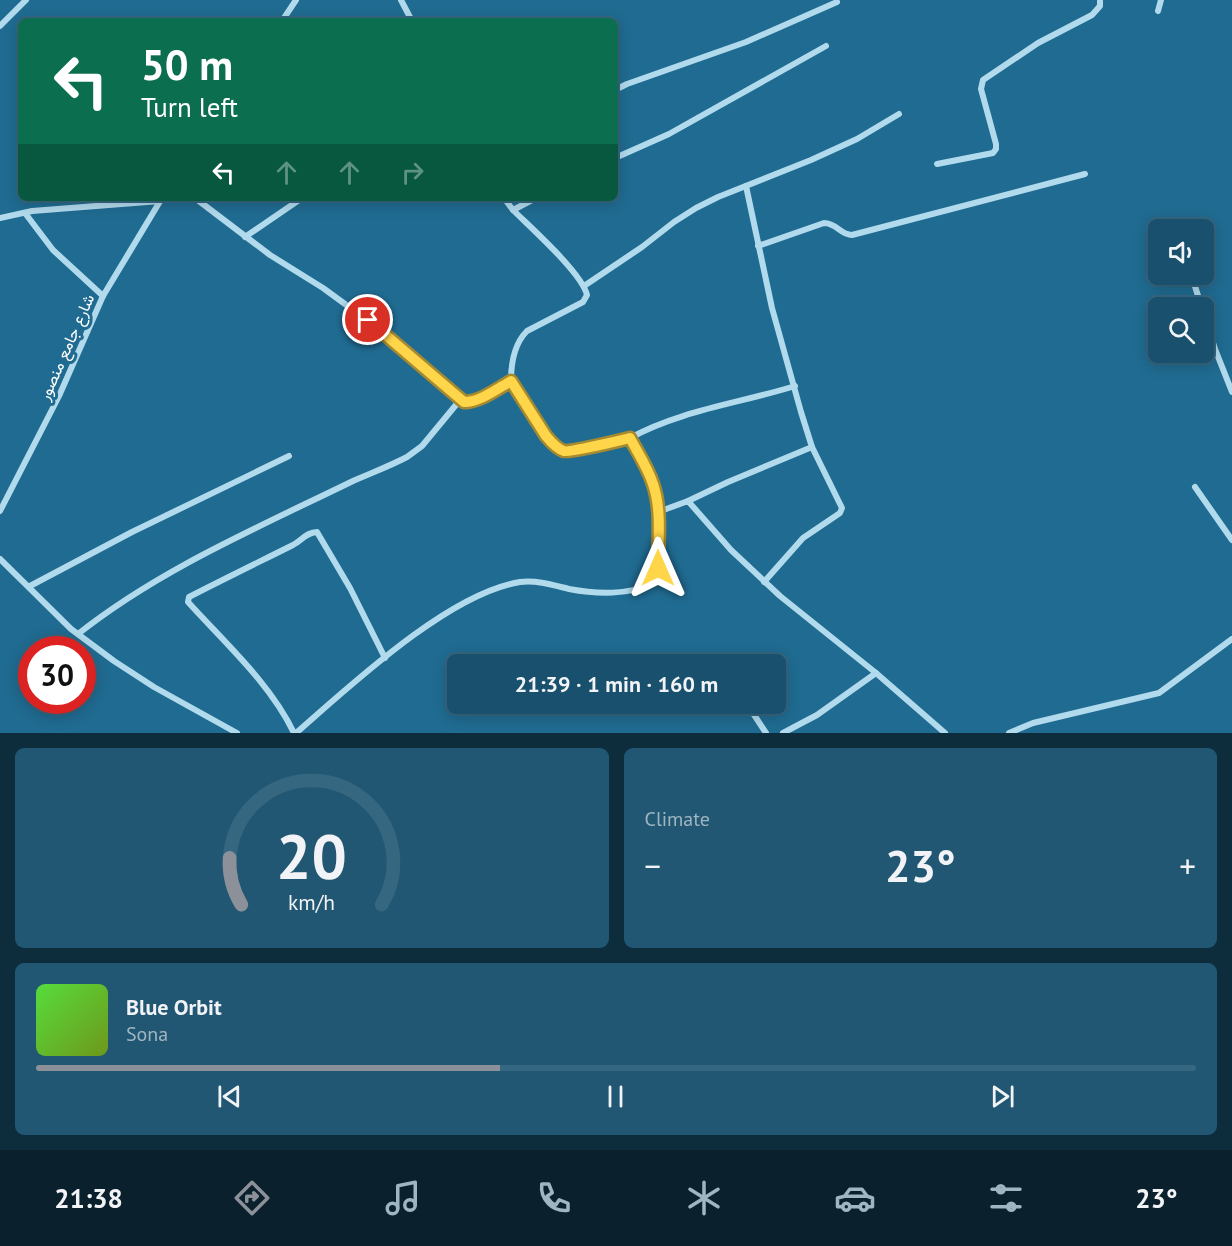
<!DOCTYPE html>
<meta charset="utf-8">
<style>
:root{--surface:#18506d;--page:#215772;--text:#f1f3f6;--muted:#9fb5c2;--line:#366780;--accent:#8c9099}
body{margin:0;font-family:"PT Sans",Vazirmatn,sans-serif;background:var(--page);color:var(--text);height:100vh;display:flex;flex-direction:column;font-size:22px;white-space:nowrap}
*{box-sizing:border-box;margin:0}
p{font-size:20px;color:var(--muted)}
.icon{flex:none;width:33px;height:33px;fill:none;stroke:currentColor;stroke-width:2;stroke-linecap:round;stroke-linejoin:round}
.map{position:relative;height:733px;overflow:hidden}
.drawer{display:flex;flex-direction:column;gap:15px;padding:15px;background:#0d2c3c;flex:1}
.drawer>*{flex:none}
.top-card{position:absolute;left:18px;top:18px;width:600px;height:183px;border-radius:9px;box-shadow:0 3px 15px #0003,0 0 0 2px var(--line);background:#0b6e4f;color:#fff;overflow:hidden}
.fabs{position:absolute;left:1148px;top:219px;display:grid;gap:12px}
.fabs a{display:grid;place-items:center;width:66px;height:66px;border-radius:9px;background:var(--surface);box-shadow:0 3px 15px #0003,0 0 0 2px var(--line);font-size:30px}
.speed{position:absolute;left:18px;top:636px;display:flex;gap:12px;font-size:30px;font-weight:700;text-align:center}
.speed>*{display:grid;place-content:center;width:78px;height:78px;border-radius:50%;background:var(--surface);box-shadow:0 3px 15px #0003,0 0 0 2px var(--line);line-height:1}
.speed .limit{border:9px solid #d22;background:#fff;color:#111}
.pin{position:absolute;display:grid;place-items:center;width:51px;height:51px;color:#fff;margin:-26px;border:3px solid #fff;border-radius:50%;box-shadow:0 2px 6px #0007}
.me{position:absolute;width:66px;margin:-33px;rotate:0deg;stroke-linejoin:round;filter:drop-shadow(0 0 4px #0008)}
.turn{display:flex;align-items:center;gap:21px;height:126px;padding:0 24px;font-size:27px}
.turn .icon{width:78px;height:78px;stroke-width:2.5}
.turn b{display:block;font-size:42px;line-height:51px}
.lanes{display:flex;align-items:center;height:57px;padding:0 24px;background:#0003;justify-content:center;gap:30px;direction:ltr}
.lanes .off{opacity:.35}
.big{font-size:45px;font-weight:700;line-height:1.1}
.drawer .card{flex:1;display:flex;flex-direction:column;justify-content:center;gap:9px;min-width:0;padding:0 21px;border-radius:9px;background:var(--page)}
.drawer .dial{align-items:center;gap:0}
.dial svg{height:156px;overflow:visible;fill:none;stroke:var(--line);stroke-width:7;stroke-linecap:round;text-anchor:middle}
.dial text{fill:var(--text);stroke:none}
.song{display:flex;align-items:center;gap:18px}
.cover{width:72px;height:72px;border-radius:9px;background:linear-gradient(135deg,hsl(110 70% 55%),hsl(80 70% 35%))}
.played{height:6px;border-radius:3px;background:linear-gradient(90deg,var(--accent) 40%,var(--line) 40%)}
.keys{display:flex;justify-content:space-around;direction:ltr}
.heat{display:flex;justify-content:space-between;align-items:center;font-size:33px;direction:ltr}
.drawer .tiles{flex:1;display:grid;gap:15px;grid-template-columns:1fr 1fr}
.card:last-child{grid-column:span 2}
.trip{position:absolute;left:447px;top:654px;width:339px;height:60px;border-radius:9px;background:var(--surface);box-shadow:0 3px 15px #0003,0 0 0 2px var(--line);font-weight:700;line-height:60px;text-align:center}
.tab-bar{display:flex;height:96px;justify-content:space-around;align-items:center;background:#0a202c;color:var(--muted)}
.tab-bar .icon{width:42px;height:42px}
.tab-bar .selected{color:var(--accent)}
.tab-bar b{font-size:27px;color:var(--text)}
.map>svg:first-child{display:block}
</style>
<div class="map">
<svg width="1232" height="733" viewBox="0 0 1232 733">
<rect width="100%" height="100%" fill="#206b91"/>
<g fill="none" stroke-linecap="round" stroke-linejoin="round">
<!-- street -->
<g stroke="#b1daed" stroke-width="6">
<path d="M401,0L412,21"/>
<path d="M1158,11L1161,0"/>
<path d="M282,21L296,0"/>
<path d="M0,26L26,0"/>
<path d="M615,56H616"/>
<path d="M615,90L627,84L746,42L837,2"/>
<path d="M615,158L669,134L826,46"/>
<path d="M937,164L993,153L996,149V144L981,89L983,80L1038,43L1092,15L1100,6V0"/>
<path d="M746,186L772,308L801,412L812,447L842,508L840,513L803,538L764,582"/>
<path d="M195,198L270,255L323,288L382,331L437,378L460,400L471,402L494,391L511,381L546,437C551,442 557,449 564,451C568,453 622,440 630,438"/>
<path d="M504,198L513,210"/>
<path d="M25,213L53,250L103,296"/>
<path d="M0,218L32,211L160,201"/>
<path d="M245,237L302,198"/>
<path d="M758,246L824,223C837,223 840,235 852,235L1085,174"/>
<path d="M1191,274L1202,308"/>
<path d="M584,286L642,247L674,222L696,208L718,197L811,160L857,139L899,114"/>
<path d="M1203,312L1215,349L1232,392"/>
<path d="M511,381C511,363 514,344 527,331L583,302L587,295C582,273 530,227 513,210L536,198"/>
<path d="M1195,487L1232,540"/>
<path d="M688,501L728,482L812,447"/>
<path d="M0,511L59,396L103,296L162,198"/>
<path d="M658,512L688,501L731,550L780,596L876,673L945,733"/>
<path d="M0,559L71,629L114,661L154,687L237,733"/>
<path d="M30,586L132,532L289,456"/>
<path d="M78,634C160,569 259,527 353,481C371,473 390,466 407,457L422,446L460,400"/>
<path d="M747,704L766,733"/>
<path d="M294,733C270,683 225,643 188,602L189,597C224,579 259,562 293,545C302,540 307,532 317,532L350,588L385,658"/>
<path d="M296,733C351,685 449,593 520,582C537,580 553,585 569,589C595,594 631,596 654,582L658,574C658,545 662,512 653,484C648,468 638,453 630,438C681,410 741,403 795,386"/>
<path d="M783,733L817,715L876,673"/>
<path d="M1009,733L1033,723L1159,693L1232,639"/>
</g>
</g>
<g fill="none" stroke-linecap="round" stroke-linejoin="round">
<defs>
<path id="route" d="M368,320L464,402C480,402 497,389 511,381L546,436C551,442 557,449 564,451C568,453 622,440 630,438C638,453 648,468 653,484C662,510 658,541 658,568"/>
</defs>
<!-- route casing -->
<use href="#route" stroke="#a68a30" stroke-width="15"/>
<!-- route -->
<use href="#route" stroke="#ffd54a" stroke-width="10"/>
</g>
<g text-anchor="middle" stroke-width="6" stroke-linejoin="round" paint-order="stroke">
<!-- street labels -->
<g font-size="16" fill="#fff" stroke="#206b91">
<text transform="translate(66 347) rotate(-66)" y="6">شارع جامع منصور</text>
</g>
</g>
</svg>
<div class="fabs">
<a><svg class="icon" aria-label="sound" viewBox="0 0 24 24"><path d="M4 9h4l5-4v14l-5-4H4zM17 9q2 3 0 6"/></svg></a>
<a><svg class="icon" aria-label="search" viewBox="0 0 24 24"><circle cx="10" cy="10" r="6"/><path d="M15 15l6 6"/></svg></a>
</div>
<div class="speed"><div class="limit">30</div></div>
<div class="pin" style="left:368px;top:320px;background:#d93025"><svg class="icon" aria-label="arrive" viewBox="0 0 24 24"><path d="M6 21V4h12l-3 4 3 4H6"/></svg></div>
<svg class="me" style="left:658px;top:568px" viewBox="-20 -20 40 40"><path d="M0-17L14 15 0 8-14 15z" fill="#ffd54a" stroke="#fff" stroke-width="4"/></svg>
<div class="trip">21:39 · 1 min · 160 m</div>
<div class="top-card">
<div class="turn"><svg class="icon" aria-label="left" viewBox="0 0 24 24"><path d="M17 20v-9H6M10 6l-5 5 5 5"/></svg><div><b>50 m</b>Turn left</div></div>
<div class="lanes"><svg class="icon" aria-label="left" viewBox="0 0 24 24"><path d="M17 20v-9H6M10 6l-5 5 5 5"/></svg><svg class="icon off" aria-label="ahead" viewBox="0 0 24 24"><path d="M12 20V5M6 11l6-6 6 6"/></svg><svg class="icon off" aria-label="ahead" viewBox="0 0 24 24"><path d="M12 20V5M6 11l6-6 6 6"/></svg><svg class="icon off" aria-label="right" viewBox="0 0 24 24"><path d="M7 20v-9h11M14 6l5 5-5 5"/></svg></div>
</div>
</div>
<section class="drawer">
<div class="tiles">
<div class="card dial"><svg viewBox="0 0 100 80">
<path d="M14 69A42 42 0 1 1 86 69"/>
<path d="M14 69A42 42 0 0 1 8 45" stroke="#8c9099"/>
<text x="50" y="56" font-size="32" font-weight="700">20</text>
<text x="50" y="72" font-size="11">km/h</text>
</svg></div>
<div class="card"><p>Climate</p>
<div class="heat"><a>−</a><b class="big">23°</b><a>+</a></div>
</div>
<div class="card">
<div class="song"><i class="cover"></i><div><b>Blue Orbit</b><p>Sona</p></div></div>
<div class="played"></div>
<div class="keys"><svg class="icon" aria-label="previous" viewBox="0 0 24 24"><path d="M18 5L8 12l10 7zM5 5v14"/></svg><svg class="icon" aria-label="pause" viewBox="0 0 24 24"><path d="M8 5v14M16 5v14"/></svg><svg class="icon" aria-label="next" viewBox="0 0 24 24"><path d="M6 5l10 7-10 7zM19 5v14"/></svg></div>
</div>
</div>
</section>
<nav class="tab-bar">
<b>21:38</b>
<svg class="icon selected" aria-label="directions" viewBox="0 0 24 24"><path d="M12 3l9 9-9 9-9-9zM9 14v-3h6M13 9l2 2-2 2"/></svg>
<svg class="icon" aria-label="music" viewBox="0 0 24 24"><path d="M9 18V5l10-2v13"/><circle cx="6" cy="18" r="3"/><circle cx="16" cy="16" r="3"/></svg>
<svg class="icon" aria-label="phone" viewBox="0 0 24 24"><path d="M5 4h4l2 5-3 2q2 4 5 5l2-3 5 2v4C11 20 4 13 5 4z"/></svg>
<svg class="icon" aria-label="climate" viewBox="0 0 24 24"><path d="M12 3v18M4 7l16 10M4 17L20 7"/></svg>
<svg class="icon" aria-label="car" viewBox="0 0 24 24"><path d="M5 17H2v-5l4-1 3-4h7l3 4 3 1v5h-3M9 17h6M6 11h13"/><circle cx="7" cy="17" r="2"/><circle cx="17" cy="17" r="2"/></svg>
<svg class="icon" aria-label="filters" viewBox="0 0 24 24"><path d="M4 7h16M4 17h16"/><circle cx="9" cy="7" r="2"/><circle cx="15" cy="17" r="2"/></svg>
<b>23°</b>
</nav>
